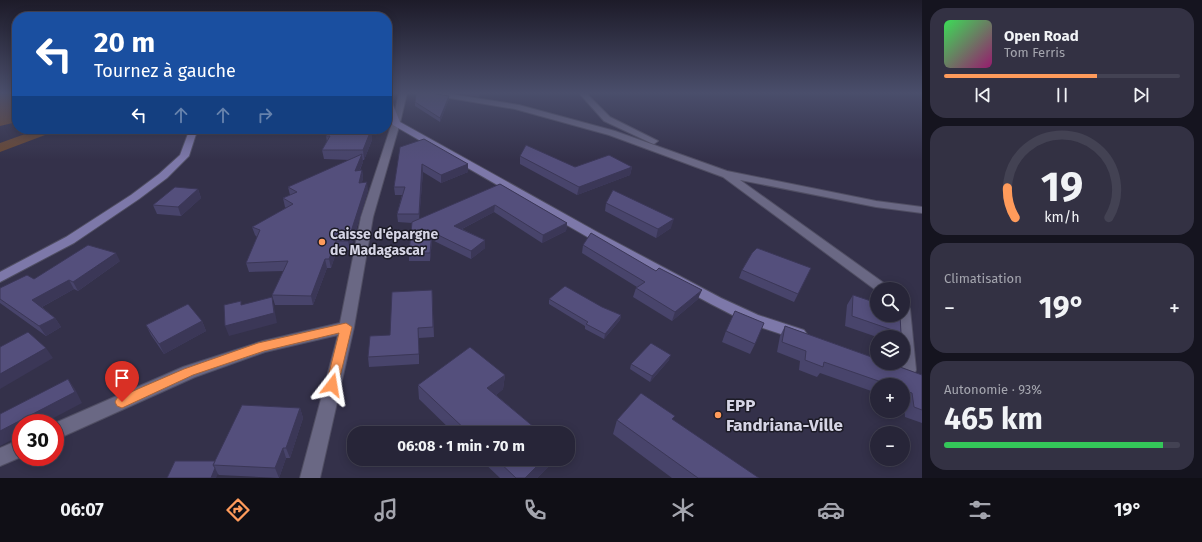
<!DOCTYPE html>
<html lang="fr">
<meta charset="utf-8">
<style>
:root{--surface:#272538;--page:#333143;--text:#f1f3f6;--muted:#a4a5ae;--line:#434253;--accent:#ff9b5b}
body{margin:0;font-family:"Fira Sans",sans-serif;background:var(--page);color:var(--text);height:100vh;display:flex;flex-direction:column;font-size:15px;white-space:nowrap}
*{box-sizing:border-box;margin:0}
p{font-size:13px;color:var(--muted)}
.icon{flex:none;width:22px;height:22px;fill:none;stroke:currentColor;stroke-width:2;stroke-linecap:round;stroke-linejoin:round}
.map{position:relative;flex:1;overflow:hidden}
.drawer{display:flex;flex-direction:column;gap:8px;padding:8px;background:#15141f;width:280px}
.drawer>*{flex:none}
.top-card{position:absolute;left:12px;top:12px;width:380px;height:122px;border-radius:16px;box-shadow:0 2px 10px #0003,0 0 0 1px var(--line);background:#1a4fa0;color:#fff;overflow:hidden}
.fabs{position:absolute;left:870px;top:282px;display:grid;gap:8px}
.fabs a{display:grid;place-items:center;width:40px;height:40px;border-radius:50%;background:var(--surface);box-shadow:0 2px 10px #0003,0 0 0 1px var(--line);font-size:20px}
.speed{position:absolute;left:12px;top:414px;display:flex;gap:8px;font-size:20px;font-weight:700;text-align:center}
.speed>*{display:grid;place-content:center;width:52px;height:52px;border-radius:50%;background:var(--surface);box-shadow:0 2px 10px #0003,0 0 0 1px var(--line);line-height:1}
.speed .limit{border:6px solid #d22;background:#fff;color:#111}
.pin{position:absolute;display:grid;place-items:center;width:34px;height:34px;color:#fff;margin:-41px -17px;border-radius:50% 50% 50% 0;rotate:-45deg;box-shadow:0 0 4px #0007}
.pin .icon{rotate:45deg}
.me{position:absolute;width:44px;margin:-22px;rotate:14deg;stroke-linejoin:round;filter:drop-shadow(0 0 3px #0008)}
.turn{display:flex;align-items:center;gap:14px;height:84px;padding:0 16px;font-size:18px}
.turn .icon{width:52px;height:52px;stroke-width:2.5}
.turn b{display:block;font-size:28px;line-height:34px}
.lanes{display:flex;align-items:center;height:38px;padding:0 16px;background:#0003;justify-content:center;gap:20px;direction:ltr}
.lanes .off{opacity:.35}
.big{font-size:30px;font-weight:700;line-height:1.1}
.drawer .tile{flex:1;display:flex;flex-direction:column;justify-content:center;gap:6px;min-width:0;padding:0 14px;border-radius:16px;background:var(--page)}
.drawer .dial{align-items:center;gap:0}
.dial svg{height:104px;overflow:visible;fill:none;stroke:var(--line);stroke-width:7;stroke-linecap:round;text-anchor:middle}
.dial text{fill:var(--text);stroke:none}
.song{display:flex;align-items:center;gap:12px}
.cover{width:48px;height:48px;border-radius:6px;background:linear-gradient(135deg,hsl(130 70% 55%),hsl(320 70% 35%))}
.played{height:4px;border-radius:2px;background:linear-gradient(90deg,var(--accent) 65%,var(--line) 65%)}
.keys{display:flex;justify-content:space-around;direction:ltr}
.heat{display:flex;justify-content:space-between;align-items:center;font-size:22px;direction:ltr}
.charge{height:6px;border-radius:3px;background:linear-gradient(90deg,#34c759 93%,var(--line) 0)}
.trip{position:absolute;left:347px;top:426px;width:228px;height:40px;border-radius:16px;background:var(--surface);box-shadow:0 2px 10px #0003,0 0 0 1px var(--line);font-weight:700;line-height:40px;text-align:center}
.dock{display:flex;height:64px;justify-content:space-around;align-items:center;background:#100f16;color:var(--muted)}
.dock .icon{width:28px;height:28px}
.dock .selected{color:var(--accent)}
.dock b{font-size:18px;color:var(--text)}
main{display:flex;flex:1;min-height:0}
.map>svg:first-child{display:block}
</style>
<main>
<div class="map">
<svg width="922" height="478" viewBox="0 0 922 478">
<rect width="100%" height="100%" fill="#34314a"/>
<!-- green -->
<g fill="#694834">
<path d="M0,93H17V122L0,126Z"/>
<path d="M39,129H61L0,152V143Z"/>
</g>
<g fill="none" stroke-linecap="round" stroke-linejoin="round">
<defs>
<g id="minor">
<path d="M399,93H407L400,123L373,217L354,327L320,478H300L338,335L265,352L195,377L55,440V423L183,367L263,341L340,323L361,217L392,123Z"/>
<path d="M428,93H444L519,105L615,131L727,171L876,201L922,207V213L876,207L740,180L888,286L890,289H877V291L723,177L609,135L515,109L432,95Z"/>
<path d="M579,93H586L610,117L658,141L654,144L651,143L604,121Z"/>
<path d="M903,304L908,305L910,309L916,370L914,375L908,376L902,375L899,363H903V337H898L896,315H903Z"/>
<path d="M21,439V457L0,466V448Z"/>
</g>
<g id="major">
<path d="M387,98L391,100L400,122L599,233L721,298L758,315L804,330L807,334L804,338L799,340L748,323L711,304L591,239L393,125L387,110Z"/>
<path d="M188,129H196L197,131L189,156L167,178L139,199L74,243L0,282V272L66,237L131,195L159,174L180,155L189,131Z"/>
</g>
</defs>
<!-- minor casing -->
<use href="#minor" stroke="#504e63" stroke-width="2"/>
<!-- major casing -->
<use href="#major" stroke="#504e63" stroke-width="2"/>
<!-- minor -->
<use href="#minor" fill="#6a6884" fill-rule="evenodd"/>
<!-- major -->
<use href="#major" fill="#7d78a9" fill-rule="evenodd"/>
</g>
<!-- wall -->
<g fill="#48446b">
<path d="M452,93H484L479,97Z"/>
<path d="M449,96V99L440,122L415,106V102Z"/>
<path d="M330,129H374L372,134V140L364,160H363V162L360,170H362L363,178L362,182L368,190L350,250H337L331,268H327L313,305H275L272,295L284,271L249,272L246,263L257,237L255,235L252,227L286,208L285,207L283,198L290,195L288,187L350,160L324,159L322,150L327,142L326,136Z"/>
<path d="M400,147L468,164V172L441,183L423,172L419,219L500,184L567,223L566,231L542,243L494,212L462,229L485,240V248L471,259L432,240L430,261H409V253L412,223L398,222L397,214L402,195H395L394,187Z"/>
<path d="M520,156L575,167H632L630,175L577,195L520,164Z"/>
<path d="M198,189L201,198L181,216L157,214L153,205Z"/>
<path d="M606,203L671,228L656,238L605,211Z"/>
<path d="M583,245L698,299L672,321L633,297L636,288L637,287L582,253Z"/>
<path d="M120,261L78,291L74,289L42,307L55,318L61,327L46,336L0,303V288L34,279Z"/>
<path d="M811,268L794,302L739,278L742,270Z"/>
<path d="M432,290L434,337L419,338V364L369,367L368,357L390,335Z"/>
<path d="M853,295L901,333L898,337H877L845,326L847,305Z"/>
<path d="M549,299L602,307L621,315L620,320L604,339L585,329V326L549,304Z"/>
<path d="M202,321L206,331L164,354L151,335L146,325Z"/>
<path d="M785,326L922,375V423L905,417L904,403H903V385H877V393L820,373L817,377L799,370L800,361L777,352L780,336Z"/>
<path d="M726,331L755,344L750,354L722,342Z"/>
<path d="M669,360L650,382L630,369L631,364Z"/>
<path d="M505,375L503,389L496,395L541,433H454L419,399L418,385Z"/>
<path d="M300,408L303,418L290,458H286L279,478L219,475L218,474L167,478L215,461Z"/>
<path d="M617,420L759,478H672L613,434Z"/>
<path d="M480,459H554V461L537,478H500Z"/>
</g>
<!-- shaded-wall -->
<g fill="#3b3757">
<path d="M480,93H484L479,97V94Z"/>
<path d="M449,96V99L440,122V118Z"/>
<path d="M369,129H374L372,134V140L364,160L363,150Z"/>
<path d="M362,154L363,162L356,178L355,171Z"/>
<path d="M422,164L423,172L419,223V214Z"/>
<path d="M468,164V172L441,183V175Z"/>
<path d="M632,167L630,175L577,195L579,187Z"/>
<path d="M362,170L363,178L360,191L359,183Z"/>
<path d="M367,182L368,190L350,250L348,241Z"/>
<path d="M198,189L201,198L181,216L178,207Z"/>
<path d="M495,205L494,212L454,233V226Z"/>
<path d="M674,219L671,228L656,238L658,229Z"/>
<path d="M567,223L566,231L542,243L543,235Z"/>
<path d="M432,232V240L430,261V253Z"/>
<path d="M485,240V248L471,259V251Z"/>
<path d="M336,241L337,250L331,268L329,259Z"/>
<path d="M116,253L120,261L78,291L73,282Z"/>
<path d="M325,259L327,268L313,305L311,296Z"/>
<path d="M69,280L74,289L38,309L32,300Z"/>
<path d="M702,290L698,299L672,321L675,312Z"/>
<path d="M272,297L274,307L277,323L229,336L225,326Z"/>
<path d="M621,315L620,320L604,339L605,334Z"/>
<path d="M55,318L61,327L46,336L39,326Z"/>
<path d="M202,321L206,331L164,354L159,344Z"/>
<path d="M418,328L419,338V364V354Z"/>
<path d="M46,348L53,358L0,389V374Z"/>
<path d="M671,355L669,360L650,382L652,376Z"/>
<path d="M505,375L503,389L487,403V388Z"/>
<path d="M68,379L75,389L82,403L44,423H21V435L0,446V431Z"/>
<path d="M300,408L303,418L290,458L286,448Z"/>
<path d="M283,448L286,458L279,478L275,468Z"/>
<path d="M544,459H554V461L537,478H525Z"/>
<path d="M215,468L218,474L216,478H211Z"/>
</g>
<!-- building -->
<g fill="#544f7c" stroke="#3b3757">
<path d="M416,93H431L449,96L440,118L415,102Z"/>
<path d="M330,129H369V130H371L363,150H322L330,136H326Z"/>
<path d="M424,139L468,164L441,175L422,164L419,214H397L405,187H394L400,147Z"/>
<path d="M526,145L575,167L609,155L632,167L579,187L520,156Z"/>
<path d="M362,154L355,171L362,170L359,183L367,182L348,241H336L329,259H325L311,296L272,295L288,261L246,263L260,230L252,227L293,204L283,198L297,192L288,187Z"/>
<path d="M500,184L567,223L543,235L495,205L454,226L485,240L471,251L432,232L430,253H409L412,222Z"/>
<path d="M175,187L198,189L178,207L153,205Z"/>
<path d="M613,190L674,219L658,229L606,203Z"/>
<path d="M591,233L656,271L659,268L702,290L675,312L636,288L645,282L583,245Z"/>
<path d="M88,245L116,253L73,282L69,280L32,300L55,318L39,326L0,299V288L27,275L34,279Z"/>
<path d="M757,248L811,268L798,294L742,270L752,253Z"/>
<path d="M565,286L602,307L621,315L605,334L586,324L588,322L549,299Z"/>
<path d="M432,290L433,327L418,328L419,354L368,357L370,336L390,335L392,292Z"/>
<path d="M853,295L877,303V315H900L901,333L852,316Z"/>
<path d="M272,297L274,313L225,326L224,305L241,301V305Z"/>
<path d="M188,304L202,321L159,344L146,325Z"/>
<path d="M735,311L764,323L755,344L726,331Z"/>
<path d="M785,326L877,359V363H889L922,375V410L914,407L912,393L903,390V385H890L824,362L823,367L805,360L806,351L782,342Z"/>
<path d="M28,332L46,348L0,374V347Z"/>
<path d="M651,343L671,355L652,376L631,364Z"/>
<path d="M470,347L505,375L487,388L541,433H469L418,385Z"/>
<path d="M68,379L75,392L0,431V414Z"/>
<path d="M641,393L675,416L672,419L759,478H698L617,420Z"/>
<path d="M242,405L300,408L286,448H283L275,468L213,465Z"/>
<path d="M496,459H544L525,478H516Z"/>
<path d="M175,461H215L213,465L215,468L211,478H167Z"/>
</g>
<!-- sky -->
<linearGradient id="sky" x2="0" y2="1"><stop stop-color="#1d1b29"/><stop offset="0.58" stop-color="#4a4e6b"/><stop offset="1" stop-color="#4a4e6b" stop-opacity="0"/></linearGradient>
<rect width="922" height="160" fill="url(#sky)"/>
<!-- route -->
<path fill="#ff9b5b" stroke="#a6653b" d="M346,323L352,327L337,389L332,390L328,389L326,385L339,333L264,351L193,375L122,408L117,406L115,402L117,398L184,369L258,343Z"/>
<!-- markers -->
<g fill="#ff9b5b" stroke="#1c1b26" stroke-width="1.5">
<circle cx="322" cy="242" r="4"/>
<circle cx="718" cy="415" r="4"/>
</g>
<g text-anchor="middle" stroke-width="3" stroke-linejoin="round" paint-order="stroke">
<!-- poi labels -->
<g font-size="14" font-weight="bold" fill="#d6d5e5" stroke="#1c1b26" text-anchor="start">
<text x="330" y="239">Caisse d'épargne<tspan x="330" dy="16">de Madagascar</tspan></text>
</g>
<!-- near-poi labels -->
<g font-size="17" font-weight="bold" fill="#d6d5e5" stroke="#1c1b26" text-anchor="start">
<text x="726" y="411">EPP<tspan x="726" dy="20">Fandriana-Ville</tspan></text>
</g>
</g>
</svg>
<div class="fabs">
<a><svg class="icon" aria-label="search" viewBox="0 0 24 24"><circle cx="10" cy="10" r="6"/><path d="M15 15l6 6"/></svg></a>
<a><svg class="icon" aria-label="layers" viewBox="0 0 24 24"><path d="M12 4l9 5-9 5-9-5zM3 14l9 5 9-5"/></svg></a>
<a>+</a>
<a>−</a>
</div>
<div class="speed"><div class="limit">30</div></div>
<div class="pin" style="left:122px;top:402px;background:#d93025"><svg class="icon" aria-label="arrive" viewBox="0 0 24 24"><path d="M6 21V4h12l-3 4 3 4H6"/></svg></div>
<svg class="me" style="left:332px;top:385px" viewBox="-20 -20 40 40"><path d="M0-17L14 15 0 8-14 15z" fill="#ff9b5b" stroke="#fff" stroke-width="4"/></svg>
<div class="trip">06:08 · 1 min · 70 m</div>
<div class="top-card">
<div class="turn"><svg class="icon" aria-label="left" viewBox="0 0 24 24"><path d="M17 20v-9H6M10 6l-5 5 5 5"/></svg><div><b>20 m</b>Tournez à gauche</div></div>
<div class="lanes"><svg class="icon" aria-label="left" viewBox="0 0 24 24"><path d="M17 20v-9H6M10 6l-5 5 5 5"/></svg><svg class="icon off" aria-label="ahead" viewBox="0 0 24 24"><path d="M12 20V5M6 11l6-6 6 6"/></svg><svg class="icon off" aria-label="ahead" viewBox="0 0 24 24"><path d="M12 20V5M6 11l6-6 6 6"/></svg><svg class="icon off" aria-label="right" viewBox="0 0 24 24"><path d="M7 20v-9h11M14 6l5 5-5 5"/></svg></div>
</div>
</div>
<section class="drawer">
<div class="tile">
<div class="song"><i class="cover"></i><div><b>Open Road</b><p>Tom Ferris</p></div></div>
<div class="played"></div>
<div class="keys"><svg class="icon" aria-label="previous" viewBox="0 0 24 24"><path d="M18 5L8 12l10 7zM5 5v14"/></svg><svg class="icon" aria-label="pause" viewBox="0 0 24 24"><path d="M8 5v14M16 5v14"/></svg><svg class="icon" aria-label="next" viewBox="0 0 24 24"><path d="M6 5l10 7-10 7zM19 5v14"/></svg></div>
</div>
<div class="tile dial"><svg viewBox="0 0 100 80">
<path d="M14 69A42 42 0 1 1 86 69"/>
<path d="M14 69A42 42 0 0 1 8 46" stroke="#ff9b5b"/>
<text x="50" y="56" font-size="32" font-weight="700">19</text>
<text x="50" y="72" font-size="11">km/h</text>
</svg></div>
<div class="tile"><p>Climatisation</p>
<div class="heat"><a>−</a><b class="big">19°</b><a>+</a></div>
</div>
<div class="tile"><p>Autonomie · 93%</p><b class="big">465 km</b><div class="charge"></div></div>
</section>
</main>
<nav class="dock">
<b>06:07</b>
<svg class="icon selected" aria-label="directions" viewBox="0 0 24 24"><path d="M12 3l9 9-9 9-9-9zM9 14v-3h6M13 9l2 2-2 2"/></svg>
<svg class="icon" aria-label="music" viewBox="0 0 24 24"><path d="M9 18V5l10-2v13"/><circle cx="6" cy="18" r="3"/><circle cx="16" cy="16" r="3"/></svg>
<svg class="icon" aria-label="phone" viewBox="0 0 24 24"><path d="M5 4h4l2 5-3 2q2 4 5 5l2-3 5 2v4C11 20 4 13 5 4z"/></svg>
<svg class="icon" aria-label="climate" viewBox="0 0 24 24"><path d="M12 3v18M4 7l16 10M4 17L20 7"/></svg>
<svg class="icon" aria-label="car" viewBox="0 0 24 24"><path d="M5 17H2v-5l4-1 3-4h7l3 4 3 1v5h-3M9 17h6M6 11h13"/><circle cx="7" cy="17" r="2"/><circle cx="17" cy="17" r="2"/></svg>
<svg class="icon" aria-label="filters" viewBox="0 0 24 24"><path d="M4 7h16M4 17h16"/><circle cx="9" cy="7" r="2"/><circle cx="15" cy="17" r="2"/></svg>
<b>19°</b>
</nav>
